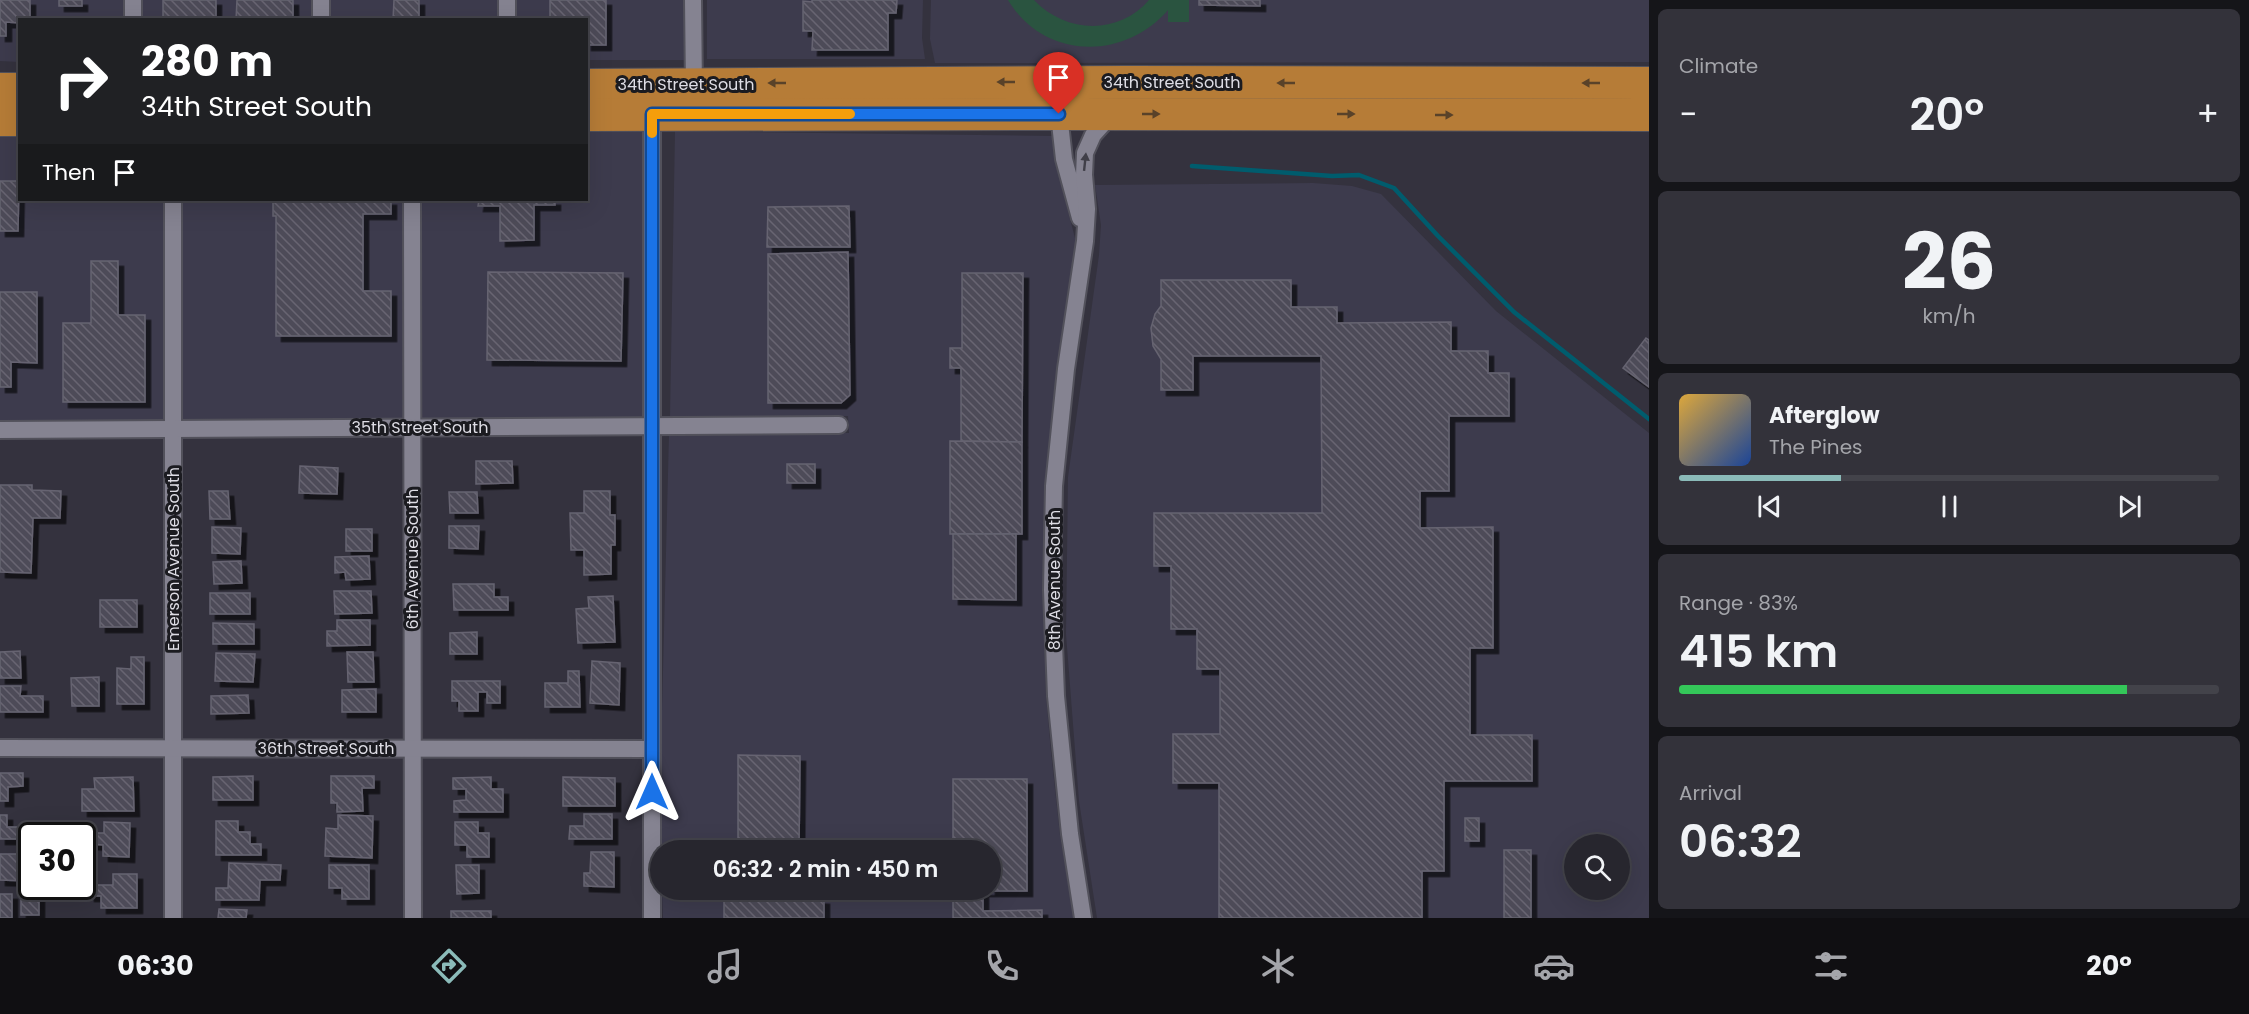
<!DOCTYPE html>
<meta charset="utf-8">
<style>
:root{--surface:#27262e;--page:#33323a;--text:#f1f3f6;--muted:#a4a5aa;--line:#43434a;--accent:#8bbbb9}
body{margin:0;font-family:Poppins,sans-serif;background:var(--page);color:var(--text);height:100vh;display:flex;flex-direction:column;font-size:22px;white-space:nowrap}
*{box-sizing:border-box;margin:0}
p{font-size:20px;color:var(--muted)}
.icon{flex:none;width:33px;height:33px;fill:none;stroke:currentColor;stroke-width:2;stroke-linecap:round;stroke-linejoin:round}
.map{position:relative;flex:1;overflow:hidden}
.sheet{display:flex;flex-direction:column;gap:9px;padding:9px;background:#151519;width:600px}
.sheet>*{flex:none}
.top-card{position:absolute;left:18px;top:18px;width:570px;height:183px;border-radius:0px;box-shadow:0 6px 24px #0002,0 0 0 2px var(--line);background:#202124;color:#fff;overflow:hidden}
.buttons{position:absolute;left:1564px;top:834px;display:grid;gap:12px}
.buttons a{display:grid;place-items:center;width:66px;height:66px;border-radius:50%;background:var(--surface);box-shadow:0 6px 24px #0002,0 0 0 2px var(--line);font-size:30px}
.speed{position:absolute;left:18px;top:822px;display:flex;gap:12px;font-size:30px;font-weight:700;text-align:center}
.speed>*{display:grid;place-content:center;width:78px;height:78px;border-radius:50%;background:var(--surface);box-shadow:0 6px 24px #0002,0 0 0 2px var(--line);line-height:1}
.speed .limit{border:3px solid #111;border-radius:9px;background:#fff;color:#111}
.pin{position:absolute;display:grid;place-items:center;width:51px;height:51px;color:#fff;margin:-62px -26px;border-radius:50% 50% 50% 0;rotate:-45deg;box-shadow:0 0 6px #0007}
.pin .icon{rotate:45deg}
.me{position:absolute;width:66px;margin:-33px;rotate:0deg;stroke-linejoin:round;filter:drop-shadow(0 0 4px #0008)}
.turn{display:flex;align-items:center;gap:21px;height:126px;padding:0 24px;font-size:27px}
.turn .icon{width:78px;height:78px;stroke-width:2.5}
.turn b{display:block;font-size:42px;line-height:51px}
.then{display:flex;align-items:center;height:57px;padding:0 24px;background:#0003;gap:12px;font-size:22px}
.big{font-size:45px;font-weight:600;line-height:1.1}
.sheet .tile{flex:1;display:flex;flex-direction:column;justify-content:center;gap:9px;min-width:0;padding:0 21px;border-radius:9px;background:var(--page)}
.sheet .dial{align-items:center;gap:0}
.dial b{font-size:78px;line-height:1}
.song{display:flex;align-items:center;gap:18px}
.cover{width:72px;height:72px;border-radius:9px;background:linear-gradient(135deg,hsl(40 70% 55%),hsl(220 70% 35%))}
.played{height:6px;border-radius:3px;background:linear-gradient(90deg,var(--accent) 30%,var(--line) 30%)}
.keys{display:flex;justify-content:space-around;direction:ltr}
.heat{display:flex;justify-content:space-between;align-items:center;font-size:33px;direction:ltr}
.charge{height:9px;border-radius:4px;background:linear-gradient(90deg,#34c759 83%,var(--line) 0)}
.trip{position:absolute;left:650px;top:840px;width:351px;height:60px;border-radius:30px;background:var(--surface);box-shadow:0 6px 24px #0002,0 0 0 2px var(--line);font-weight:600;line-height:60px;text-align:center}
.dock{display:flex;height:96px;justify-content:space-around;align-items:center;background:#100f12;color:var(--muted)}
.dock .icon{width:42px;height:42px}
.dock .selected{color:var(--accent)}
.dock b{font-size:27px;color:var(--text)}
main{display:flex;flex:1;min-height:0}
.map>svg:first-child{display:block}
</style>
<main>
<div class="map">
<svg width="1649" height="918" viewBox="0 0 1649 918">
<defs>
<pattern id="building-back-hatch" width="6" height="6" patternUnits="userSpaceOnUse" patternTransform="scale(1.5)"><rect width="6" height="6" fill="#4e4c59"/><path d="M-1 5l2 2M0 0l6 6M5-1l2 2" fill="none" stroke="#676571"/></pattern>
<filter id="shadow"><feDropShadow dx="5.5" dy="5.5" stdDeviation="0" flood-color="#0009"/></filter>
</defs>
<rect width="100%" height="100%" fill="#34323e"/>
<!-- built -->
<g fill="#3d3b4d" fill-rule="evenodd">
<path d="M0,0H123V19L20,20L19,62L0,61Z"/>
<rect x="142" y="0" width="169" height="19"/>
<rect x="330" y="0" width="167" height="19"/>
<path d="M516,0H684V60H587L586,20H516Z"/>
<path d="M707,0H923L922,38L925,59H707Z"/>
<path d="M931,0H1649V62L935,63L930,39Z"/>
<path d="M0,128H19L20,200H164V420L0,421Z"/>
<path d="M587,130L642,131V417L422,419L421,200H586Z"/>
<path d="M675,131L1052,136L1055,161L1076,242L1057,368L1045,485L1043,590L1046,696L1051,752L1060,835L1074,918H663L662,890H990V850H662V711L669,434L849,433L848,416L670,417Z"/>
<path d="M1313,183L1352,186L1381,194L1496,311L1649,433V918H1097L1079,801L1066,634L1068,477L1099,255L1101,225L1095,185ZM1575,844H1620V890H1575Z"/>
<path d="M183,200H403V419L183,420Z"/>
</g>
<!-- green -->
<path fill="#2a5440" d="M1008,0H1034C1065,33 1118,36 1149,0H1189V22H1168V10C1124,61 1044,60 1008,0Z"/>
<g fill="none" stroke-linecap="round" stroke-linejoin="round">
<!-- stream -->
<path stroke="#005c6d" stroke-width="4.5" d="M1192,166L1332,176L1359,175L1394,188L1438,236L1514,312L1649,419"/>
</g>
<!-- building -->
<g fill="url(#building-back-hatch)" stroke="#666471" stroke-width="1.5" filter="url(#shadow)">
<path d="M0,0H30V20H20V23L6,22V36H0Z"/>
<rect x="59" y="0" width="23" height="6"/>
<rect x="163" y="0" width="53" height="20"/>
<path d="M237,0H293V20H236Z"/>
<path d="M394,0H419V20H393Z"/>
<path d="M550,0H606V45H586V20H550Z"/>
<path d="M812,0H897L896,13H888V50H812L813,31H803V1L812,2Z"/>
<path d="M1199,0H1260V6L1199,5Z"/>
<rect x="49" y="17" width="39" height="3"/>
<path d="M0,181H19L18,231H0Z"/>
<path d="M273,200H391V214H363V291H391V336H276V216H273Z"/>
<path d="M479,200H555V205H534V240L500,241V206H478Z"/>
<path d="M849,206L850,247H767L768,207Z"/>
<path d="M848,252L850,395L841,403H768V254Z"/>
<path d="M91,261H118V315H145V402H63V323H91Z"/>
<path d="M488,272L623,273L621,361L487,360Z"/>
<path d="M962,273H1023L1022,442L961,441V368H950V348H962Z"/>
<path d="M1161,280H1291V307H1337V323L1451,322V351H1488V373H1509V416H1449V491H1420V528L1493,527V648H1470V735H1532V781H1444V871H1422V918H1219V783H1173V734H1220V669H1197V629H1171V566H1154V513H1322L1321,356H1193V390H1161V359L1153,346L1151,328L1155,314L1161,306Z"/>
<path d="M0,292H37V363L11,362V387H0Z"/>
<path d="M1646,338L1649,340V387L1623,368Z"/>
<path d="M950,441L1022,442V534H950Z"/>
<path d="M476,461H512L513,483L476,484Z"/>
<rect x="787" y="464" width="28" height="19"/>
<path d="M300,466L338,468L337,494L299,493Z"/>
<path d="M0,485H32V490L61,491L60,518H33L31,573L0,572Z"/>
<path d="M209,491H228L230,519H210Z"/>
<path d="M584,491H610V515H615V545H611V574L584,575V550H571L570,513H584Z"/>
<path d="M449,492H477L478,513H450Z"/>
<path d="M449,526H479L478,549L449,548Z"/>
<path d="M212,527L241,528L240,554L212,553Z"/>
<rect x="346" y="529" width="26" height="22"/>
<path d="M953,534H1016V600L953,599Z"/>
<path d="M369,556L370,579L346,580L345,572L335,573V557Z"/>
<path d="M241,561L242,583L214,584L213,562Z"/>
<path d="M453,584H494V597H508V610H454Z"/>
<path d="M334,591H371L372,613L335,614Z"/>
<rect x="210" y="593" width="40" height="21"/>
<path d="M613,596L615,642L578,643L576,609L589,608L588,597Z"/>
<rect x="100" y="600" width="37" height="27"/>
<path d="M337,620H370V645L327,646V631H337Z"/>
<path d="M213,623L254,624V644H213Z"/>
<path d="M477,632V654H450V633Z"/>
<path d="M20,651L21,678H0V652Z"/>
<path d="M347,652H373L374,682H348Z"/>
<path d="M216,653L255,654L253,682L215,681Z"/>
<path d="M131,657H144V704H117V668L131,669Z"/>
<path d="M592,661L620,663L619,705L590,703Z"/>
<path d="M568,671H579L580,707H545V683H568Z"/>
<path d="M99,677V706H72L71,678Z"/>
<path d="M452,681H500V703H487V692H478V711H459V701H452Z"/>
<path d="M0,686H21L20,696H43V712H0Z"/>
<path d="M376,689V712H342V690Z"/>
<path d="M248,695L249,713L211,714V696Z"/>
<path d="M738,755L800,756L799,850H738Z"/>
<path d="M0,773H23V786L8,787V801H0Z"/>
<path d="M253,776V800H213V777Z"/>
<path d="M331,776H374V788H362L363,811L337,812V803H331Z"/>
<path d="M133,777L134,811H82V789H95L94,778Z"/>
<path d="M491,777V789H503V812H454V801L466,800V789H453V778Z"/>
<path d="M563,777L615,778V806H563Z"/>
<path d="M953,779H1027V891H953L990,890V850H953Z"/>
<path d="M584,814H612V839H569L570,826H584Z"/>
<path d="M0,815H7V827H30V839H0Z"/>
<path d="M338,815L373,816L372,858L325,856L326,828L338,829Z"/>
<rect x="1465" y="818" width="14" height="23"/>
<path d="M216,821H238V832H250V844H261V855H216Z"/>
<path d="M104,822L130,823L129,857L103,856V845L90,844V833H104Z"/>
<path d="M455,822H478V833H489V857H467V845H455Z"/>
<rect x="1504" y="850" width="27" height="68"/>
<path d="M591,852H614V887L584,886V873H590Z"/>
<path d="M0,854H18V867H30L29,881L0,880Z"/>
<path d="M229,863L281,865L280,880H260L259,900H216V888H228Z"/>
<path d="M329,865H369V899H342V888H329Z"/>
<path d="M456,865H479V893L457,894Z"/>
<path d="M113,874H137V908H101V896H89V885H113Z"/>
<path d="M739,890H799V898L824,899V918H724V894H739Z"/>
<path d="M953,891H983V911L1042,910V918H953Z"/>
<path d="M21,893L39,894V915H21Z"/>
<rect x="0" y="894" width="12" height="24"/>
<path d="M219,909L247,910L246,918H218Z"/>
<rect x="451" y="911" width="40" height="7"/>
</g>
<g fill="none" stroke-linecap="round" stroke-linejoin="round">
<defs>
<g id="street">
<path d="M133,0V20"/>
<path d="M321,0V20"/>
<path d="M693,0L694,89"/>
<path d="M507,20V0"/>
<path d="M652,108V918"/>
<path d="M1059,114L1064,159L1080,218"/>
<path d="M173,200V918"/>
<path d="M412,200L413,918"/>
<path d="M0,430L839,425"/>
<path d="M0,748L652,749"/>
<path d="M1083,918L1070,834L1056,696L1052,590L1054,486L1066,369L1085,241L1087,209L1084,175L1085,153L1093,135L1112,114"/>
</g>
<g id="highway">
<path d="M586,85L1128,82L1649,83"/>
<path d="M0,89H20"/>
<path d="M586,115L1059,114L1649,115"/>
<path d="M0,120H20"/>
</g>
</defs>
<!-- street casing -->
<use href="#street" stroke="#52515b" stroke-width="20"/>
<!-- highway casing -->
<use href="#highway" stroke="#52515b" stroke-width="34"/>
<!-- street -->
<use href="#street" stroke="#858391" stroke-width="16"/>
<!-- highway -->
<use href="#highway" stroke="#b67c37" stroke-width="32"/>
</g>
<!-- one-way arrows -->
<defs><path id="oneway-solid" d="M-6-.8H1V-3.2L6.5 0L1 3.2V.8H-6Z" transform="scale(1.5)"/></defs>
<g fill="#594229">
<use href="#oneway-solid" transform="translate(1006 82) rotate(180)"/>
<use href="#oneway-solid" transform="translate(777 83) rotate(180)"/>
<use href="#oneway-solid" transform="translate(1286 83) rotate(-180)"/>
<use href="#oneway-solid" transform="translate(1591 83) rotate(180)"/>
<use href="#oneway-solid" transform="translate(1151 114)"/>
<use href="#oneway-solid" transform="translate(1346 114)"/>
<use href="#oneway-solid" transform="translate(1444 115)"/>
</g>
<use fill="#403f48" href="#oneway-solid" transform="translate(1085 162) rotate(-84)"/>
<g fill="none" stroke-linecap="round" stroke-linejoin="round">
<defs>
<path id="route" d="M652,792V114H1059"/>
</defs>
<!-- route casing -->
<use href="#route" stroke="#114b97" stroke-width="15"/>
<!-- route -->
<use href="#route" stroke="#1a73e8" stroke-width="10"/>
<!-- slow -->
<path stroke="#f59e0b" stroke-width="10" d="M652,133V114H850"/>
</g>
<g text-anchor="middle" stroke-width="6" stroke-linejoin="round" paint-order="stroke">
<!-- street labels -->
<g font-size="16" fill="#dedde5" stroke="#1b1b20">
<text x="1172" y="88">34th Street South</text>
<text x="686" y="90">34th Street South</text>
<text x="420" y="433">35th Street South</text>
<text transform="translate(173 559) rotate(-90)" y="6">Emerson Avenue South</text>
<text transform="translate(412 559) rotate(-90)" y="6">6th Avenue South</text>
<text transform="translate(1054 580) rotate(-90)" y="6">8th Avenue South</text>
<text x="326" y="754">36th Street South</text>
</g>
</g>
</svg>
<div class="buttons">
<a><svg class="icon" aria-label="search" viewBox="0 0 24 24"><circle cx="10" cy="10" r="6"/><path d="M15 15l6 6"/></svg></a>
</div>
<div class="speed"><div class="limit">30</div></div>
<div class="pin" style="left:1059px;top:114px;background:#d93025"><svg class="icon" aria-label="arrive" viewBox="0 0 24 24"><path d="M6 21V4h12l-3 4 3 4H6"/></svg></div>
<svg class="me" style="left:652px;top:792px" viewBox="-20 -20 40 40"><path d="M0-17L14 15 0 8-14 15z" fill="#1a73e8" stroke="#fff" stroke-width="4"/></svg>
<div class="trip">06:32 · 2 min · 450 m</div>
<div class="top-card">
<div class="turn"><svg class="icon" aria-label="right" viewBox="0 0 24 24"><path d="M7 20v-9h11M14 6l5 5-5 5"/></svg><div><b>280 m</b>34th Street South</div></div>
<div class="then">Then<svg class="icon" aria-label="arrive" viewBox="0 0 24 24"><path d="M6 21V4h12l-3 4 3 4H6"/></svg></div>
</div>
</div>
<section class="sheet">
<div class="tile"><p>Climate</p>
<div class="heat"><a>−</a><b class="big">20°</b><a>+</a></div>
</div>
<div class="tile dial"><b>26</b><p>km/h</p></div>
<div class="tile">
<div class="song"><i class="cover"></i><div><b>Afterglow</b><p>The Pines</p></div></div>
<div class="played"></div>
<div class="keys"><svg class="icon" aria-label="previous" viewBox="0 0 24 24"><path d="M18 5L8 12l10 7zM5 5v14"/></svg><svg class="icon" aria-label="pause" viewBox="0 0 24 24"><path d="M8 5v14M16 5v14"/></svg><svg class="icon" aria-label="next" viewBox="0 0 24 24"><path d="M6 5l10 7-10 7zM19 5v14"/></svg></div>
</div>
<div class="tile"><p>Range · 83%</p><b class="big">415 km</b><div class="charge"></div></div>
<div class="tile"><p>Arrival</p><b class="big">06:32</b></div>
</section>
</main>
<nav class="dock">
<b>06:30</b>
<svg class="icon selected" aria-label="directions" viewBox="0 0 24 24"><path d="M12 3l9 9-9 9-9-9zM9 14v-3h6M13 9l2 2-2 2"/></svg>
<svg class="icon" aria-label="music" viewBox="0 0 24 24"><path d="M9 18V5l10-2v13"/><circle cx="6" cy="18" r="3"/><circle cx="16" cy="16" r="3"/></svg>
<svg class="icon" aria-label="phone" viewBox="0 0 24 24"><path d="M5 4h4l2 5-3 2q2 4 5 5l2-3 5 2v4C11 20 4 13 5 4z"/></svg>
<svg class="icon" aria-label="climate" viewBox="0 0 24 24"><path d="M12 3v18M4 7l16 10M4 17L20 7"/></svg>
<svg class="icon" aria-label="car" viewBox="0 0 24 24"><path d="M5 17H2v-5l4-1 3-4h7l3 4 3 1v5h-3M9 17h6M6 11h13"/><circle cx="7" cy="17" r="2"/><circle cx="17" cy="17" r="2"/></svg>
<svg class="icon" aria-label="filters" viewBox="0 0 24 24"><path d="M4 7h16M4 17h16"/><circle cx="9" cy="7" r="2"/><circle cx="15" cy="17" r="2"/></svg>
<b>20°</b>
</nav>
